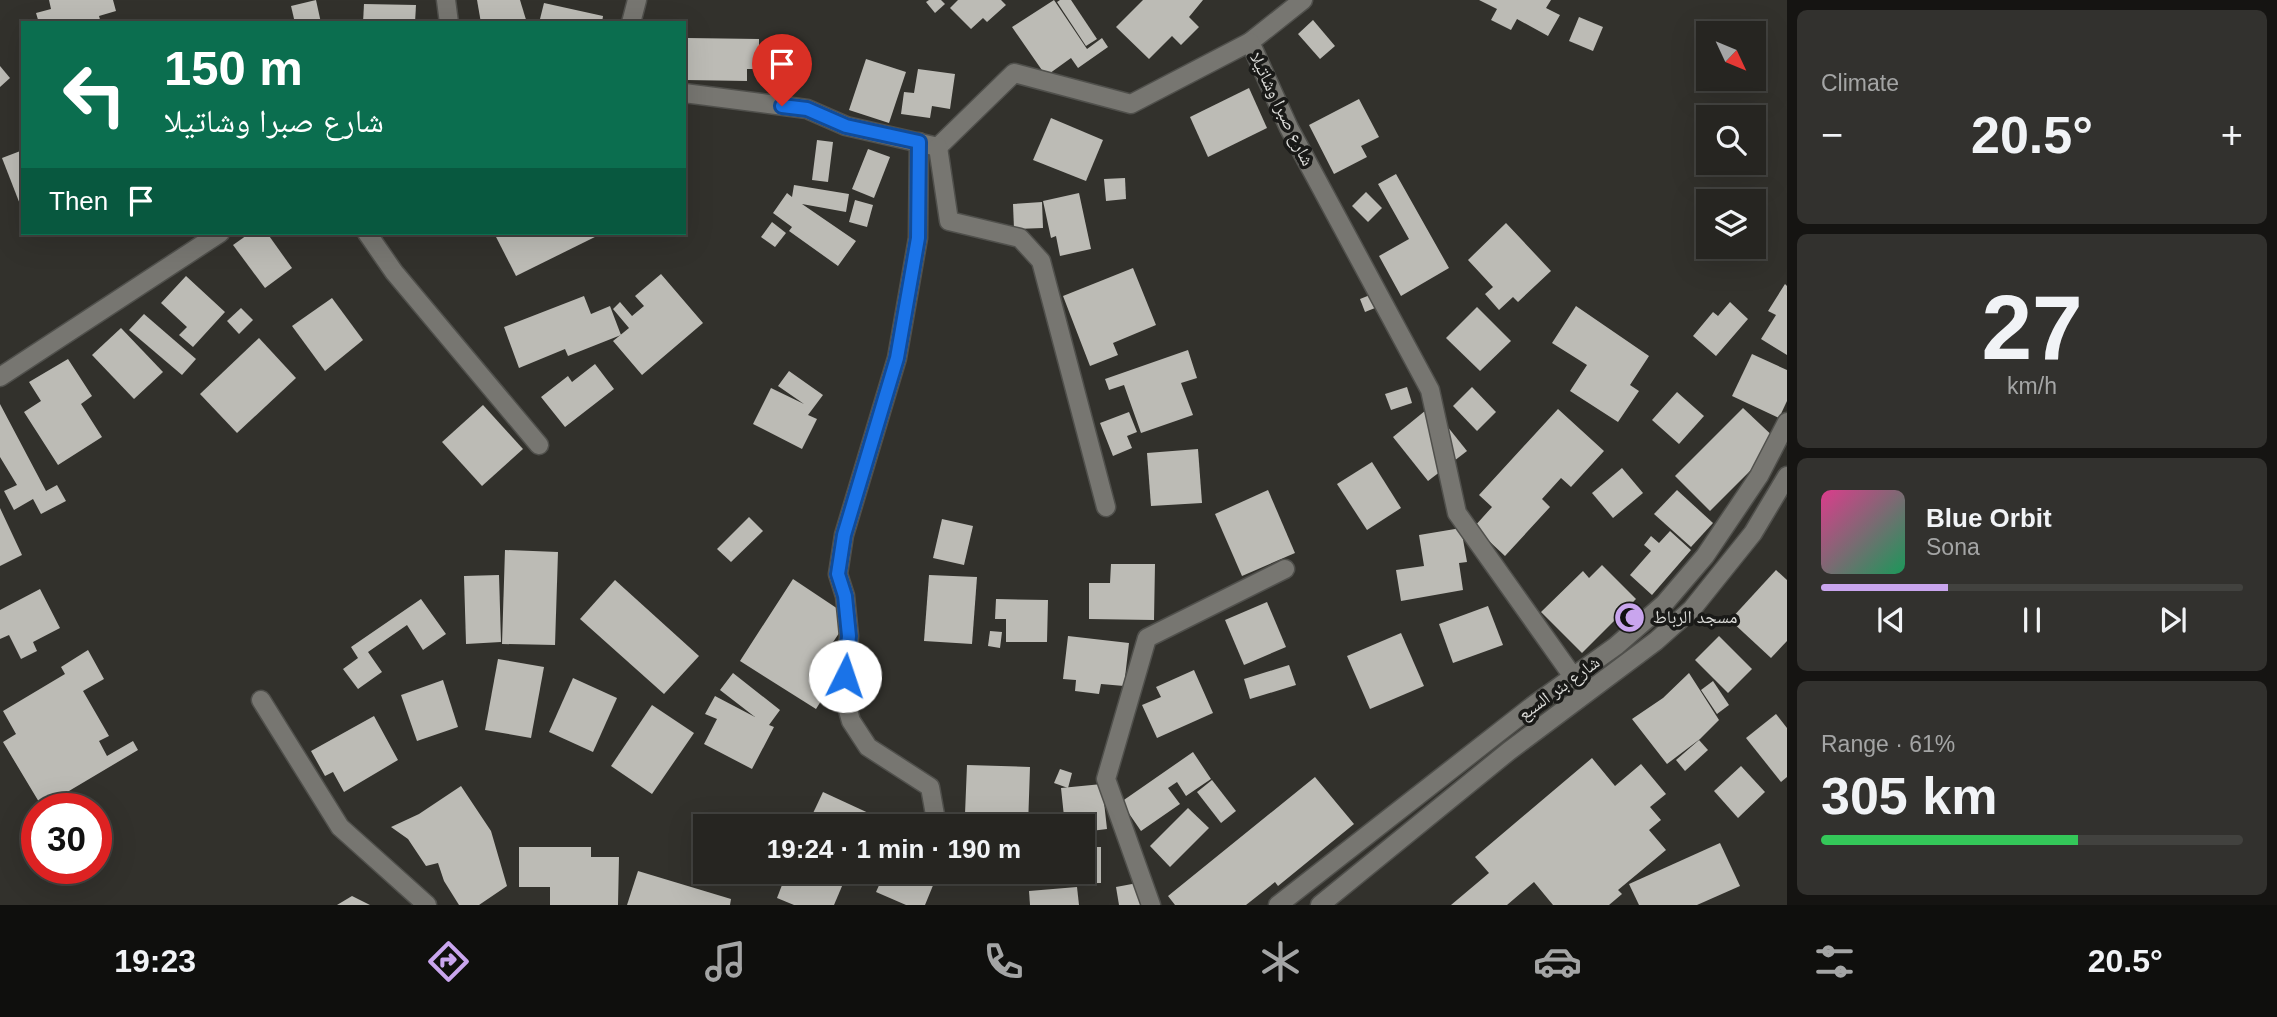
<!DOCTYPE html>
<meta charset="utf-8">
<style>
:root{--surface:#262521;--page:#32312e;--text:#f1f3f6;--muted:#a4a5a5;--line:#42423f;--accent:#c9a5ee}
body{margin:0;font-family:Arial,"Noto Naskh Arabic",sans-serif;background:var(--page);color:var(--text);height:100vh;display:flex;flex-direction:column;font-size:26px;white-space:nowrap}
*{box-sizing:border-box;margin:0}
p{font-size:23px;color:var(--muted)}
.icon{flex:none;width:38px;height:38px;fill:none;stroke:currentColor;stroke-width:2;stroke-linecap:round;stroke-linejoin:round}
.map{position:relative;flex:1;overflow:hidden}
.sheet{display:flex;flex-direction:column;gap:10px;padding:10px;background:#151412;width:490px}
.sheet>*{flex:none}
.hud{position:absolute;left:21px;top:21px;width:665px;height:214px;border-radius:0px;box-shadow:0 7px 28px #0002,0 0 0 2px var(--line);background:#0b6e4f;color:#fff;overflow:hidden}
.needle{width:46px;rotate:134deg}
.tools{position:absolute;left:1696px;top:21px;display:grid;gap:14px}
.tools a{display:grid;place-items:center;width:70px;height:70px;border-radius:0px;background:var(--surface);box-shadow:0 7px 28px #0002,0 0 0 2px var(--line);font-size:35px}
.speed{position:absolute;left:21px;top:793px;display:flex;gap:14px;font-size:35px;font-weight:700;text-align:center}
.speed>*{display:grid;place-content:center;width:91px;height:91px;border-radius:50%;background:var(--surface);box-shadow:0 7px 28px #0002,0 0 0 2px var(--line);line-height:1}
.speed .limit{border:10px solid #d22;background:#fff;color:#111}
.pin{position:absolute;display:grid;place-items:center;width:60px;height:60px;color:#fff;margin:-72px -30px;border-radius:50% 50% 50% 0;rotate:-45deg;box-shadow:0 0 7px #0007}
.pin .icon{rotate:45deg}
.me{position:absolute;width:77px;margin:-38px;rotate:4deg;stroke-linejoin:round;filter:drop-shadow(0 0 5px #0008)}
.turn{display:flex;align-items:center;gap:24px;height:147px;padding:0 28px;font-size:32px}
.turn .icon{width:91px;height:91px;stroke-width:2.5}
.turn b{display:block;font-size:49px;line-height:60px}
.then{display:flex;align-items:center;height:66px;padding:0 28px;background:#0003;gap:14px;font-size:26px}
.big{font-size:52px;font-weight:800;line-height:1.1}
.sheet .card{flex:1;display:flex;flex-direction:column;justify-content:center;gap:10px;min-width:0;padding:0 24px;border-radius:10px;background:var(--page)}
.sheet .dial{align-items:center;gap:0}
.dial b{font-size:91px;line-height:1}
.song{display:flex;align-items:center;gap:21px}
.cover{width:84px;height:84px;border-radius:10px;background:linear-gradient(135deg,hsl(330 70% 55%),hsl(150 70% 35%))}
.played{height:7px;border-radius:4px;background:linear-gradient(90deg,var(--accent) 30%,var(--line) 30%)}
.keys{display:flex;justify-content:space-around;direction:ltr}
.heat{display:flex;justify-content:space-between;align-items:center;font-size:38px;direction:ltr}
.charge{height:10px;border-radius:5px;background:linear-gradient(90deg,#34c759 61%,var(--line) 0)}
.trip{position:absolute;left:693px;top:814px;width:402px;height:70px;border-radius:0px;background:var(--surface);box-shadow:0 7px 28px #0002,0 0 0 2px var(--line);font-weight:800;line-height:70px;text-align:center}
.tab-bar{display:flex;height:112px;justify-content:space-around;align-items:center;background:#0f0f0d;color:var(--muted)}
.tab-bar .icon{width:49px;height:49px}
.tab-bar .selected{color:var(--accent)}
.tab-bar b{font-size:32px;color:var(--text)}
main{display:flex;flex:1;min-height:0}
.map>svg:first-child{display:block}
</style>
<main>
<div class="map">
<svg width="1787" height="905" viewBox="0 0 1787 905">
<rect width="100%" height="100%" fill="#32312c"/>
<!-- building -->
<g fill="#bcbbb5">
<path d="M49,0H113L116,11L99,16L101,23H39L36,13L51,9Z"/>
<path d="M316,0L321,23H295L291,6Z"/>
<path d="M477,0H520L527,23H481Z"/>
<path d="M929,0H941L945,4L935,13L926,2Z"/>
<path d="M958,0H1001L1006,5L987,22L983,18L971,29L950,8Z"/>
<path d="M1054,0L1087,49L1102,38L1108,47L1078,68L1071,58L1046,76L1012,27Z"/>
<path d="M1060,0H1071L1097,39L1086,46L1057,2Z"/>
<path d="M1143,0H1203L1189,17L1199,27L1181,45L1172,36L1149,59L1116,27Z"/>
<path d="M1479,0H1551L1546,8L1560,15L1548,36L1517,19L1511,30L1491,20L1497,9Z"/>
<path d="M544,3L603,16L602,23H539Z"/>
<path d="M364,4L416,5L415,23H363Z"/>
<path d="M1579,17L1603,27L1593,51L1569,41Z"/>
<path d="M1313,20L1335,46L1320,59L1298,34Z"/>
<path d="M687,38L759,39V69H747V81L686,80Z"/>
<path d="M866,59L906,72L889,123L849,110Z"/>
<path d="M0,66L10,78L0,87Z"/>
<path d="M918,69L955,74L950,109L932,106L930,118L901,114L904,92L914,93Z"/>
<path d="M1249,88L1267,128L1208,157L1190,117Z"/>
<path d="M1359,99L1379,137L1361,146L1367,157L1334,174L1309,125Z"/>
<path d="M1051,118L1103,140L1086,181L1033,160Z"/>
<path d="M817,140L833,142L828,182L812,180Z"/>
<path d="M868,149L890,157L874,198L852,189Z"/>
<path d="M23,150V212L2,158Z"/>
<path d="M1396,174L1449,268L1401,296L1379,256L1409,239L1378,184Z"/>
<path d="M1125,178L1126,199L1106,201L1104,179Z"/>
<path d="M794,185L849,194L846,212L802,204L856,241L838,266L789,231L792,227L773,213L787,193L792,197Z"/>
<path d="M1366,192L1382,208L1368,222L1352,206Z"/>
<path d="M1079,193L1091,249L1060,256L1056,236L1051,238L1043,201Z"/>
<path d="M855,200L873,205L867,227L849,222Z"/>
<path d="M1042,202L1043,228L1014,229L1013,204Z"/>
<path d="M772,222L786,233L775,247L761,237Z"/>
<path d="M1506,223L1551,271L1518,302L1513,297L1499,310L1485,294L1493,287L1468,260Z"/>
<path d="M250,233H267L292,268L265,288L233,245Z"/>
<path d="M494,233H603L516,276Z"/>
<path d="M1133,268L1156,325L1113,343L1118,355L1090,366L1063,296Z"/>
<path d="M661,274L703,323L642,375L613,341L629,328L613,309L620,302L632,316L644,306L635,296Z"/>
<path d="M186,276L225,312L193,347L179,335L187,327L161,303Z"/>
<path d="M1785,284L1787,286V355L1761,339L1776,315L1768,311Z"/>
<path d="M1375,293L1380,306L1365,312L1360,299Z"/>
<path d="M584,296L591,314L610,306L621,335L568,356L565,349L519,368L504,327Z"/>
<path d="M332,298L363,340L325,371L292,326Z"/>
<path d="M1730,302L1748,319L1716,356L1693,336L1713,312L1718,316Z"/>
<path d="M1576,306L1649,356L1630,385L1639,391L1618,422L1570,391L1587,365L1552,343Z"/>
<path d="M1477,307L1511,341L1480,371L1446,338Z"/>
<path d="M241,308L253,320L239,334L227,321Z"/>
<path d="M144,314L196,359L182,375L129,330Z"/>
<path d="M121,328L163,372L134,399L92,355Z"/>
<path d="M259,338L296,378L237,433L200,394Z"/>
<path d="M1188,350L1197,378L1181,383L1193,415L1141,433L1124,385L1109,390L1105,379Z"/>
<path d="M1752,354L1787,370V401L1779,418L1732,396Z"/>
<path d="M68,359L92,396L81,404L102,437L58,465L24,412L41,401L29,382Z"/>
<path d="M595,364L614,389L565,427L541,397L568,376L572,382Z"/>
<path d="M789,371L823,395L808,415L817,419L802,449L753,424L771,388L804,404L778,386Z"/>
<path d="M1407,387L1412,403L1391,410L1385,394Z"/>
<path d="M1472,387L1496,412L1477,431L1453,406Z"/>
<path d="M1677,392L1704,416L1679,444L1652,420Z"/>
<path d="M0,404L46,491L57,485L66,501L41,514L33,499L14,510L4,491L17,485L0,457Z"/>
<path d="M483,405L523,449L482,486L442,442Z"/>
<path d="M1431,406L1467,451L1428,481L1393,437Z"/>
<path d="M1743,408L1779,442L1710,511L1675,476Z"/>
<path d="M1558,409L1604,451L1571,487L1561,478L1542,499L1550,507L1505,556L1474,527L1492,507L1479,495Z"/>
<path d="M1129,412L1137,432L1127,436L1132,448L1113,456L1100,423Z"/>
<path d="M1198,449L1202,503L1151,506L1147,453Z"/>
<path d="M1372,462L1401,508L1367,530L1337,484Z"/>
<path d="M1622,468L1643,493L1613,518L1592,493Z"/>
<path d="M1268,490L1295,553L1242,576L1215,514Z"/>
<path d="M1677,490L1713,523L1691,547L1654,514Z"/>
<path d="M0,508L22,555L0,566Z"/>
<path d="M749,517L763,531L731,562L717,549Z"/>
<path d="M942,519L973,526L964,565L933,558Z"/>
<path d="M1461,528L1467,562L1459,563L1463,590L1401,601L1396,570L1424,566L1419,535Z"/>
<path d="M1670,531L1691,550L1652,595L1630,575L1651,551L1644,545L1651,536L1659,543Z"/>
<path d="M505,550L558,552L555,645L502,644Z"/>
<path d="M1111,564H1155L1154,620L1089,619V583H1110Z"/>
<path d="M1602,565L1636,599L1582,653L1541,612L1583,571L1589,578Z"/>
<path d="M1776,570L1787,580V641L1771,658L1730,620Z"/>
<path d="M499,575L501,642L466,644L464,576Z"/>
<path d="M929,575L977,577L972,644L924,641Z"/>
<path d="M793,579L850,617L827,651L845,663L816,709L740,661Z"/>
<path d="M615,580L699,656L664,694L580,619Z"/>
<path d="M40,589L60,628L33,642L37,651L21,659L9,635L0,639V610Z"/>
<path d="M421,599L446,634L423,650L407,625L368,652L382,672L358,689L343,669L358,658L351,647Z"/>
<path d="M996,599L1048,600L1047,642H1006V619H995Z"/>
<path d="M1267,602L1286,647L1244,665L1225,620Z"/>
<path d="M1488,606L1503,645L1453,663L1439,624Z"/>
<path d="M990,631L1002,632L1000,648L988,646Z"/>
<path d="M1401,633L1424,686L1370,709L1347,656Z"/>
<path d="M1068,636L1129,643L1124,686L1101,684L1099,694L1075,691L1076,680L1063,679Z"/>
<path d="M1719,636L1752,669L1728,693L1695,660Z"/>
<path d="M88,650L104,679L83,691L109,736L99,741L107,756L133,741L138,750L42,807L3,742L16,734L3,711L65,674L61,667Z"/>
<path d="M498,659L544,667L531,738L485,730Z"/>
<path d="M1289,665L1296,685L1250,699L1244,679Z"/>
<path d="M1194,670L1213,713L1157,738L1142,705L1161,697L1156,687Z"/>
<path d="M733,673L780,710L769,725L774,727L752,769L704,744L717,719L705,714L715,696L755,717L720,690Z"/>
<path d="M1689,673L1719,720L1700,739L1667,764L1632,719L1663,698Z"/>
<path d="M573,678L617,698L593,752L549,732Z"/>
<path d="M443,680L458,727L417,741L401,695Z"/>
<path d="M1713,681L1729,705L1717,714L1701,690Z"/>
<path d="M652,705L694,733L652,794L611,766Z"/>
<path d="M1776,714L1787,728V777L1781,782L1746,738Z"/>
<path d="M374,716L398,760L344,792L333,772L325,776L311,751Z"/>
<path d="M1699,740L1708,750L1685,771L1676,760Z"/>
<path d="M1193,752L1211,779L1186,796L1177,782L1168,788L1180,804L1141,831L1121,802Z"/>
<path d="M1592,758L1615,786L1641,764L1666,794L1650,807L1661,820L1649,830L1666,850L1618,890L1622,894L1609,905H1553L1534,882L1507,905H1451L1489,873L1475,857Z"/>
<path d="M967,765L1030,767L1028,826L983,825V815L965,814Z"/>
<path d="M1741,766L1765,792L1738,818L1714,791Z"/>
<path d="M1060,769L1072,773L1068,788L1054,783Z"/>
<path d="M1315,777L1354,824L1278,886L1275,882L1246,905H1175L1168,896Z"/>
<path d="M1212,780L1236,811L1221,823L1197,792Z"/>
<path d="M1102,784L1107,829L1083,832V826H1065L1061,788Z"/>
<path d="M461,786L491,831L507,886L479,905H459L444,881L438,863L426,866L408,839L391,827L419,814Z"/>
<path d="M823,792L875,816L871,826H807Z"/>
<path d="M1188,808L1209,828L1170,867L1150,846Z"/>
<path d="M1720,843L1740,886L1697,905H1639L1629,884Z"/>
<path d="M519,847H591V857H619L618,905H550V887H519Z"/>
<path d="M1083,847H1101V883H1049V872H1083Z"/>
<path d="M638,871L731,899L730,905H627Z"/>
<path d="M787,872H848L834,905H794L777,898Z"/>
<path d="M885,872H929L925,880L934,883L925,905H906L876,892Z"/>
<path d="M1148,881L1152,905H1119L1116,887Z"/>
<path d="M1077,887L1079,905H1030L1029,891Z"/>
<path d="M352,896L370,905H337Z"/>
</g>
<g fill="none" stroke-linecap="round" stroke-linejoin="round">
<defs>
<g id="minor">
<path d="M446,0L449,23"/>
<path d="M631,23L637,0"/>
<path d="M1250,42L1303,0"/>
<path d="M684,93L807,109L846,126L938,147L1014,73L1131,104L1250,42L1289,128L1430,390L1457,513L1574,678"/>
<path d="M919,142L918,238L897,358L844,535L838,574L845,596L849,636L844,696L851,721L868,747L930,787L937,826"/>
<path d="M938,147L949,221L1020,238L1041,261L1106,507"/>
<path d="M367,233L394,272L539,445"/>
<path d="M261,700L340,827L427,905"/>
<path d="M1151,905L1106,779L1147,638L1285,569"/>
</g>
<g id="tertiary">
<path d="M1278,905L1535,704L1616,646L1664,604L1705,556L1759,476L1787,422"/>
<path d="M1320,905L1509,751L1656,641L1692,609L1753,533L1787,476"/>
</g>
<path id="secondary" d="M0,377L220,233"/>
</defs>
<!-- minor casing -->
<use href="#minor" stroke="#50504c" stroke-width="21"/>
<!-- tertiary casing -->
<use href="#tertiary" stroke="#50504c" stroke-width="21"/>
<!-- secondary casing -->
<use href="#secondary" stroke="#50504c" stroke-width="21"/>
<!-- minor -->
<use href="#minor" stroke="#777671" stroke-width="18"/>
<!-- tertiary -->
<use href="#tertiary" stroke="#777671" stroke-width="18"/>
<!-- secondary -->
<use href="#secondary" stroke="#777671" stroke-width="18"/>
</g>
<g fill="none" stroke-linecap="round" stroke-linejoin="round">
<defs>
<path id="route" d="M782,106L807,109L846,126L919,142L918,238L897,358L844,535L838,574L845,596L849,636L845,676"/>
</defs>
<!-- route casing -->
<use href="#route" stroke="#114b97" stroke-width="18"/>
<!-- route -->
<use href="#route" stroke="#1a73e8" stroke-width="12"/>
</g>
<!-- icons -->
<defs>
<symbol id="mosque-disc" viewBox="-11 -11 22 22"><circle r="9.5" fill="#c9a5ee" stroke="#191917"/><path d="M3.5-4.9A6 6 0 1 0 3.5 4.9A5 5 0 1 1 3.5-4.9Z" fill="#111"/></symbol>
</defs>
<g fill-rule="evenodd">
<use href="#mosque-disc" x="1612" y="600" width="35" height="35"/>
</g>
<g text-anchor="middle" stroke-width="7" stroke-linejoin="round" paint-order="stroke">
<!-- street labels -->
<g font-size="18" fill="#ddddda" stroke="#191917">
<text transform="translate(1282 109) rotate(64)" y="6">شارع صبرا وشاتيلا</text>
<text transform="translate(1559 688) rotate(-36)" y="6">شارع بئر السبع</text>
</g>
<!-- poi labels -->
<g font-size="18" fill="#ddddda" stroke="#191917" text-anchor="start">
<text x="1653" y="623">مسجد الرباط</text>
</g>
</g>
</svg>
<div class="tools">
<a><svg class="needle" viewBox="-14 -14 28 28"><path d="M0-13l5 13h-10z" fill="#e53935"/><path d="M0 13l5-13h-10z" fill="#a4a5a5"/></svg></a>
<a><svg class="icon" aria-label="search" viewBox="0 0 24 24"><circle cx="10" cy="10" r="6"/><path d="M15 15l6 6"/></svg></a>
<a><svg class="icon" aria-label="layers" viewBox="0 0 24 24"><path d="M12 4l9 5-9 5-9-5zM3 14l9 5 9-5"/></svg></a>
</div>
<div class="speed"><div class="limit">30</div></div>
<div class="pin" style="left:782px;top:106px;background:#d93025"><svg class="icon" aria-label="arrive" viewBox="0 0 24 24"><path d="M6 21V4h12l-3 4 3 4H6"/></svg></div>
<svg class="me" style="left:845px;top:676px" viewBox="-20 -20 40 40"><circle r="19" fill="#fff"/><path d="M0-13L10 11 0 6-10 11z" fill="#1a73e8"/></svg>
<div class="trip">19:24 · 1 min · 190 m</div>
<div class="hud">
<div class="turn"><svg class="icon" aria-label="left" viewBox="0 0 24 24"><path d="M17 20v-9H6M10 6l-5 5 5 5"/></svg><div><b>150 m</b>شارع صبرا وشاتيلا</div></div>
<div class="then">Then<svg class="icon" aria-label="arrive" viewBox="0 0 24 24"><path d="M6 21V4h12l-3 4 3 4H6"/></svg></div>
</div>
</div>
<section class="sheet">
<div class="card"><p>Climate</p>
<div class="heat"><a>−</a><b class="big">20.5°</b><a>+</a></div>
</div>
<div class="card dial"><b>27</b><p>km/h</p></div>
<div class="card">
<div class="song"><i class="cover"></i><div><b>Blue Orbit</b><p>Sona</p></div></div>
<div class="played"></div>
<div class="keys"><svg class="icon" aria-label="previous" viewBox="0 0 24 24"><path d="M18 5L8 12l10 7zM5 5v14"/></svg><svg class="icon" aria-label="pause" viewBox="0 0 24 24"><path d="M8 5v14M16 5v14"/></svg><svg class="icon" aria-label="next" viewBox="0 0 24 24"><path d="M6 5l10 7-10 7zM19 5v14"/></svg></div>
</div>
<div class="card"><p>Range · 61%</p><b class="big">305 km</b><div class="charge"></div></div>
</section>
</main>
<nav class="tab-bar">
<b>19:23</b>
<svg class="icon selected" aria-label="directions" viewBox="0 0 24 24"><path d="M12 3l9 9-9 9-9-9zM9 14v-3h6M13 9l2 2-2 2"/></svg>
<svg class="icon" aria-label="music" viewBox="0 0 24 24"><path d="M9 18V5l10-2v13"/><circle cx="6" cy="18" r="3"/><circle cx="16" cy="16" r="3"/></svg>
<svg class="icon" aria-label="phone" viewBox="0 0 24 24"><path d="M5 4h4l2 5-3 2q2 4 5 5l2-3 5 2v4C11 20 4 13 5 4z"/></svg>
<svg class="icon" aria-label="climate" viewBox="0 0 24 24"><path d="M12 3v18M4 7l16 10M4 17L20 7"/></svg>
<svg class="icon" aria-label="car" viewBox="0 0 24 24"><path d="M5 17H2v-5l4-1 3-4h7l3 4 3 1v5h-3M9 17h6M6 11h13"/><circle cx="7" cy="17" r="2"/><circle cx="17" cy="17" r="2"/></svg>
<svg class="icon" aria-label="filters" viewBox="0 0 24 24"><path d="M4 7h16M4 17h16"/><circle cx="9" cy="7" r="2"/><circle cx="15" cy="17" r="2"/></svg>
<b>20.5°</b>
</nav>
